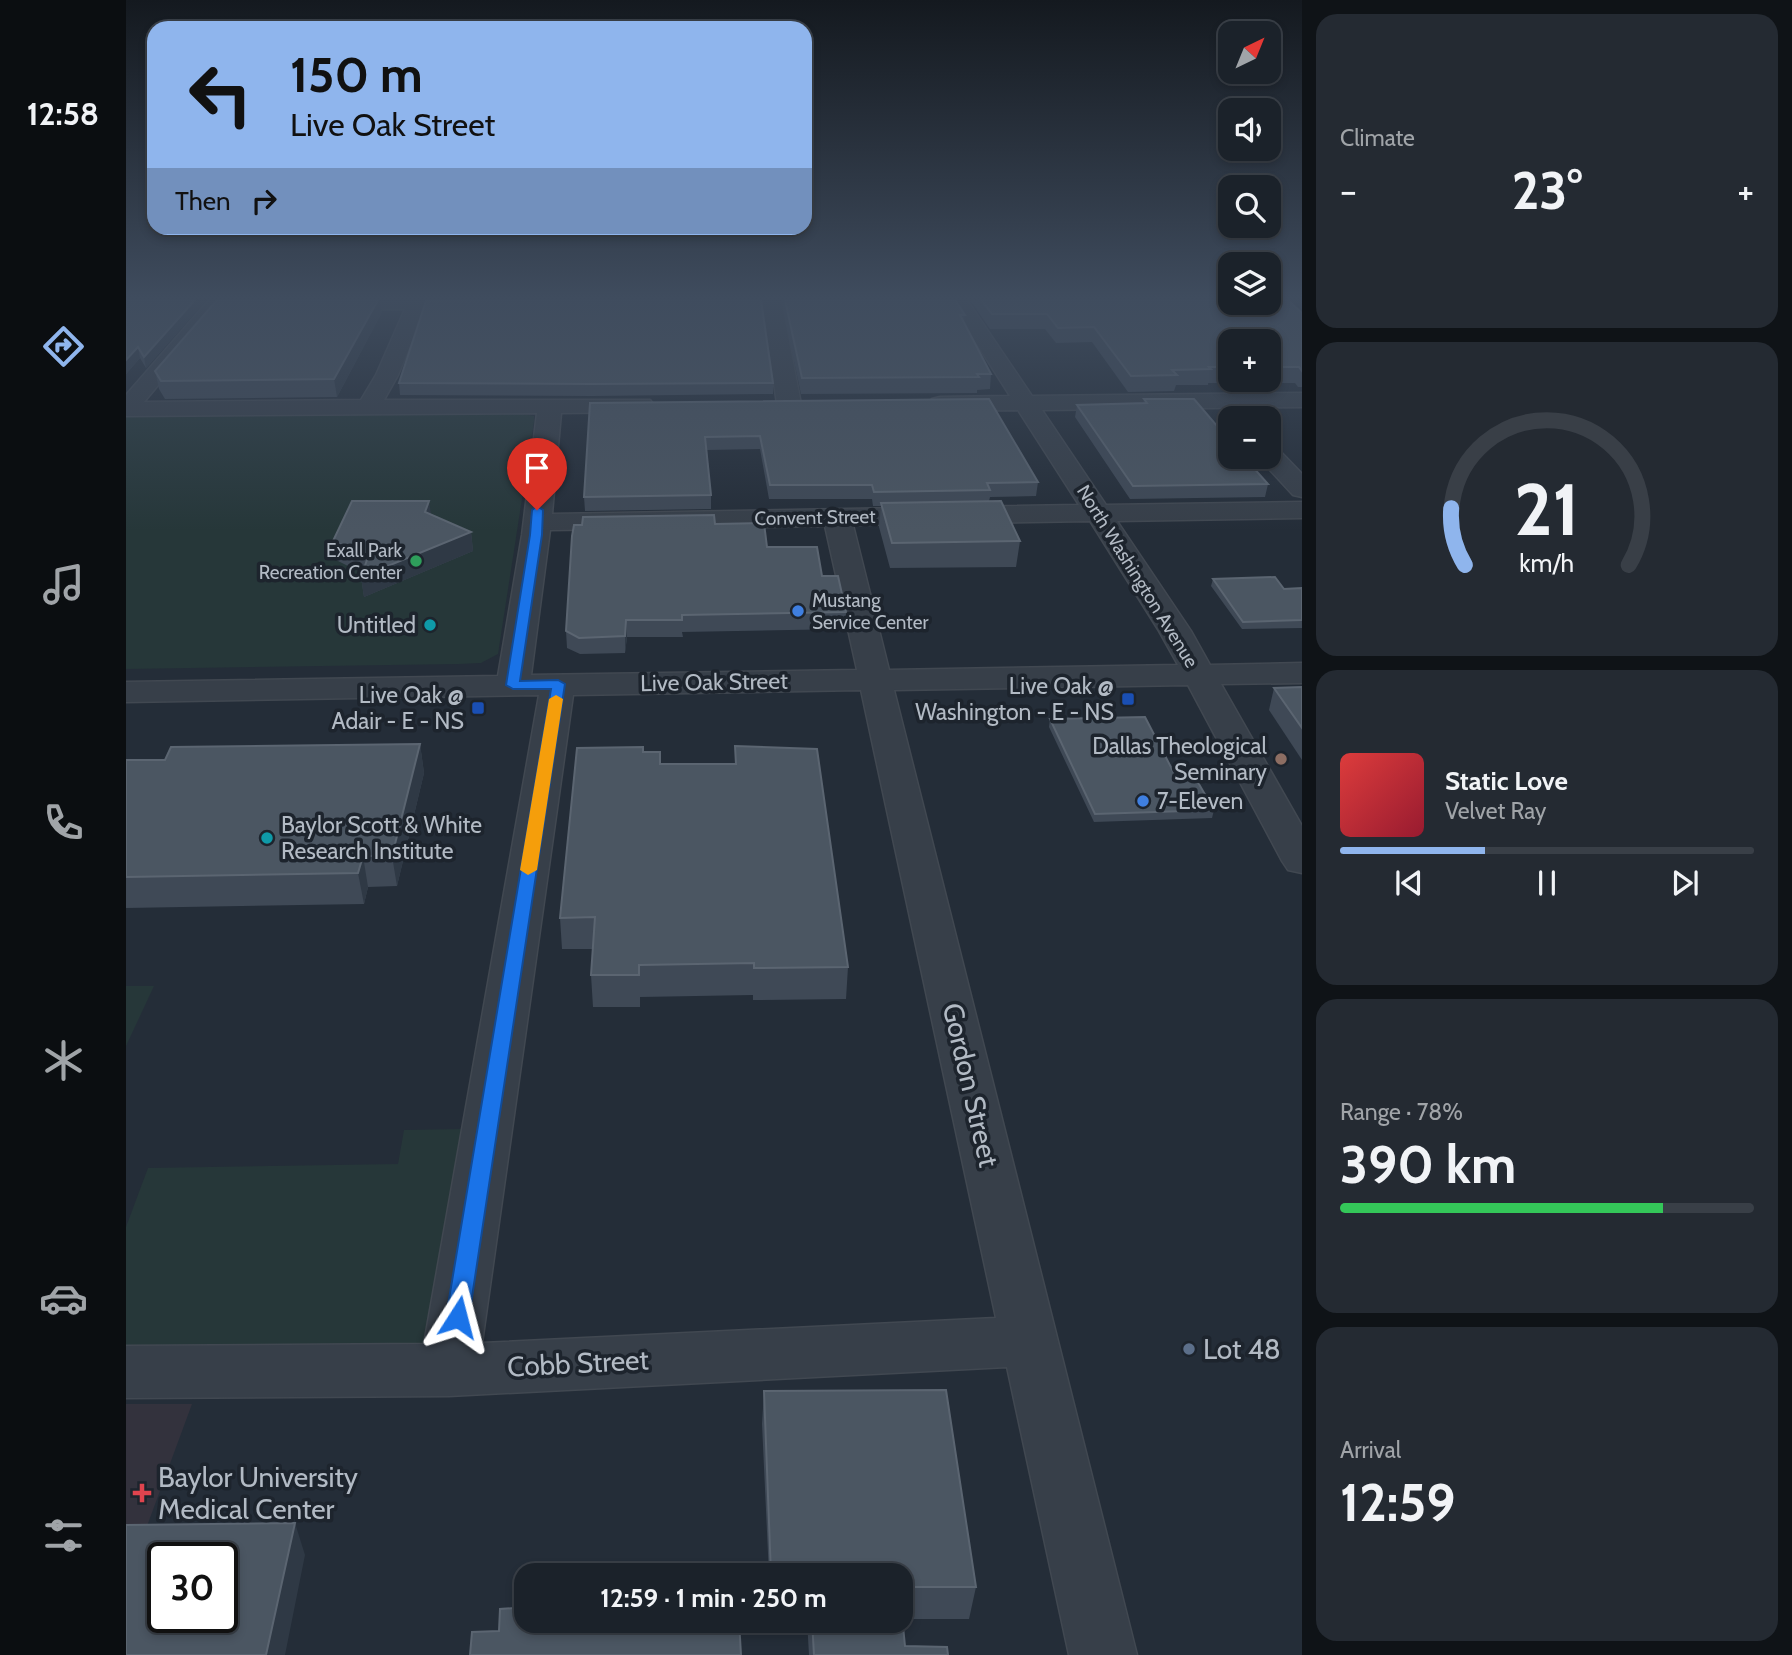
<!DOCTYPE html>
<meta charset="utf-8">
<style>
:root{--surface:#1b222a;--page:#242a32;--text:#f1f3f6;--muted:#a0a4a8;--line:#393f47;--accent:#8fb5ed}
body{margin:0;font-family:Cabin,sans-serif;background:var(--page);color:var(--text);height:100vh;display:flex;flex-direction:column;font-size:26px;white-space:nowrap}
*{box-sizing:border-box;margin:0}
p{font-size:23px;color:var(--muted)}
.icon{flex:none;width:38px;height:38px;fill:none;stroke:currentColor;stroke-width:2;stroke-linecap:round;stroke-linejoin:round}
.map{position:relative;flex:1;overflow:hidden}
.side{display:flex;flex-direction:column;gap:14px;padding:14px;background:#0f1317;width:490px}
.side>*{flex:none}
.banner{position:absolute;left:21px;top:21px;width:665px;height:214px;border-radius:21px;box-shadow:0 4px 10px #0003,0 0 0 2px var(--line);background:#8fb5ed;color:#111;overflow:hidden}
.needle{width:46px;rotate:43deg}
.tools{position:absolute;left:1092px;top:21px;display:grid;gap:14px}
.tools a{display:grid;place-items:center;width:63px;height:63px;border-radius:14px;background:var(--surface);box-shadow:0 4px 10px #0003,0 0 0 2px var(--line);font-size:35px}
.speed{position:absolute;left:21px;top:1542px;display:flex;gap:14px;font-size:35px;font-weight:700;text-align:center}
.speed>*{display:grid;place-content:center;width:91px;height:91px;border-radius:50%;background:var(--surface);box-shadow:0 4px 10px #0003,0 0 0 2px var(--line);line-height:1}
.speed .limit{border:4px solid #111;border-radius:10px;background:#fff;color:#111}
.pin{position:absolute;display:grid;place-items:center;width:60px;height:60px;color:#fff;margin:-72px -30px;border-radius:50% 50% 50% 0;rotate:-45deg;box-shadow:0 0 7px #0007}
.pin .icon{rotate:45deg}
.me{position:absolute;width:77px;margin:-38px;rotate:9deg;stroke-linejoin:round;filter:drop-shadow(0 0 5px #0008)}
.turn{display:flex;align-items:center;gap:24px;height:147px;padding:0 28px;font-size:32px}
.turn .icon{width:91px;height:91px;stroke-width:2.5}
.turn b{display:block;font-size:49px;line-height:60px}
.then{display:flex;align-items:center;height:66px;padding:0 28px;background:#0003;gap:14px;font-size:26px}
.big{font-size:52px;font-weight:800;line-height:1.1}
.side .widget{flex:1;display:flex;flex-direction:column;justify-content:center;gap:10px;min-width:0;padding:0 24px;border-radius:21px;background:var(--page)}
.side .dial{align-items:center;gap:0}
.dial svg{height:182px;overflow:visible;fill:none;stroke:var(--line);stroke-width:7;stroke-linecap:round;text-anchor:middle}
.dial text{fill:var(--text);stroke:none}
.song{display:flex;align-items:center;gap:21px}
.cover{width:84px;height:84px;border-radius:10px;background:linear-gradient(135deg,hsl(0 70% 55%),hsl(350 70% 35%))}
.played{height:7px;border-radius:4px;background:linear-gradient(90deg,var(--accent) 35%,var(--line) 35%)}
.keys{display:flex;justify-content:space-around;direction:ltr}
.heat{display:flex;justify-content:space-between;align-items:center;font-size:38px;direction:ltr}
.charge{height:10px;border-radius:5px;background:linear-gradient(90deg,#34c759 78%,var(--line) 0)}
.trip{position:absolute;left:388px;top:1563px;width:399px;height:70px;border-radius:21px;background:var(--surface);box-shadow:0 4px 10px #0003,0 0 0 2px var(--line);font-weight:800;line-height:70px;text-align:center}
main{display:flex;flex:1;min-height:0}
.dock{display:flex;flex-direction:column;width:126px;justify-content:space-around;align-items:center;background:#0b0e11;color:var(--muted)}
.dock .icon{width:49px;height:49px}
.dock .on{color:var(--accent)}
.dock b{font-size:32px;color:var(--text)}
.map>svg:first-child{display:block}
</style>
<main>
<nav class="dock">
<b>12:58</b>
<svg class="icon on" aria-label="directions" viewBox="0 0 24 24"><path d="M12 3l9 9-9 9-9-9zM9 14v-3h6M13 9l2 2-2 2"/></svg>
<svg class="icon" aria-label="music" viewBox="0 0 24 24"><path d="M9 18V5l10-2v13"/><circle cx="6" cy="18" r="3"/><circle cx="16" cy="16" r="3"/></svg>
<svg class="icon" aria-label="phone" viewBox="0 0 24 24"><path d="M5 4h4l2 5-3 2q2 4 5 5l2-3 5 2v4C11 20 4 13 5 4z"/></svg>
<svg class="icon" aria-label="climate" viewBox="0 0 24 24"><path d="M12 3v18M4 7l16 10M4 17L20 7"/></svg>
<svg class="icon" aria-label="car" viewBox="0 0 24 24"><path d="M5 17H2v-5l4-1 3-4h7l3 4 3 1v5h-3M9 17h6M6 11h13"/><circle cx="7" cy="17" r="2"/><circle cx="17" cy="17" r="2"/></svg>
<svg class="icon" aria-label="filters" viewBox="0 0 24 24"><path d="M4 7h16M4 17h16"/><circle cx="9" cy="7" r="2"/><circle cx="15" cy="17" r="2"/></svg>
</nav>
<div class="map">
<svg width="1176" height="1655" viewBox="0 0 1176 1655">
<rect width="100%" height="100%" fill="#242d38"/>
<!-- medical -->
<path fill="#33323d" d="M0,1404H66L0,1583Z"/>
<!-- green -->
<g fill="#263739">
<path d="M384,412L408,416V421L372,654L355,663L333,664L0,669V417Z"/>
<path d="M0,986H28L0,1046Z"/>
<path d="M339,1129L308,1345L0,1352V1227L22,1168L272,1164L278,1130Z"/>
</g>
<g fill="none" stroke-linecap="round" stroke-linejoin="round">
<defs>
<g id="minor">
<path d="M83,300H103L18,402L235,400L250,375L279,309L203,310L193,304L197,300H359L362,303L352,309H299L272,375L258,400H524L528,405L524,410L516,412L435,413L426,514L953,505L892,410L814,411L806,409L802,404L806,399L814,397L884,396L823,300H841L906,396L1176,393V407L916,410L980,505L1176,502V518L991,521L1065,631L1084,665L1176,663V683L1095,684L1176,826V873L1162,870L1156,861L1062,685L768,690L1011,1655H943L881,1367L323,1396L0,1398V1346L298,1344L413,695L0,702V682L372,676L396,535L411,413L0,416V395ZM964,521L1033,631L1052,665L763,670L727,525ZM699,526L731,670L405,675L424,530ZM735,690L870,1318L356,1343L447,695Z"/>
<path d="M575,300H655L675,404L671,409H655L651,404L637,306L584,307L577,305Z"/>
<path d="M1143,447L1152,449L1176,474V497L1167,495L1132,457H1143Z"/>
</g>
</defs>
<!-- minor casing -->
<use href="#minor" stroke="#414851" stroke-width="3"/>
<!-- minor -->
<use href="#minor" fill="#373f49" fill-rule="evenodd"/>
</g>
<!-- wall -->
<g fill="#3f4956" fill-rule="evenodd">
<path d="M0,300H80L20,368L14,358L0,374Z"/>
<path d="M91,300H254L256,312L211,397L39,399L33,389L29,371Z"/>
<path d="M655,300H829L839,315L838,323L865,374L864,389L851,390V393L675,394Z"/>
<path d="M844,300H1104L1176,313V387H1172L1169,383H1082V385H1050L1048,391L1002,392L966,342L930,343L919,329H864ZM1104,341H1143V380H1104Z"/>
<path d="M273,383H647V394L466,396L274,395Z"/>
<path d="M1018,399L1142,484L1139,497L1004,499L949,417L951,405L1017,403Z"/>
<path d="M464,403L912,482L910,496L864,497L863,501L894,541L890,567L764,568L753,527L755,506H747L746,499H643L634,449L581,450L585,495V509L459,511L458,497Z"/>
<path d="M305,514L345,532L347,551L238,597L235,577L236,573L210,560L207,541Z"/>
<path d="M589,524L641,547L696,576L720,612L719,629L556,632L557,637H501L499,653L454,654L441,648L440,631Z"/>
<path d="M1087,579L1158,589L1176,588V628L1116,629L1085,586Z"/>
<path d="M1176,687V760L1143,710L1148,688Z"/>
<path d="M924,719L1088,810L1086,818L968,822L923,727Z"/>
<path d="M294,744L298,773L271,886L242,887L238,904L0,908V760H39Z"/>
<path d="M609,746L722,967L720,999L627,1000V995L514,997V1007H467L465,975L467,949H436L434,918L517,752L535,764H609Z"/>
<path d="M638,1391L850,1587L843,1619H777L779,1646L822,1655H683L681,1620H775V1575H643L636,1424Z"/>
</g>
<!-- shaded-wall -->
<g fill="#2f3945">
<path d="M69,300H80L20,368L18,357Z"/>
<path d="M252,300H254L256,312L211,397L208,379Z"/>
<path d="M12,347L14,358L0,374V360Z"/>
<path d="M303,501L306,520L299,512Z"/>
<path d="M345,532L347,551L238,597L235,577Z"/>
<path d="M500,620L501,637L499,653V636Z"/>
<path d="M294,744L298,773L271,886L266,856Z"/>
<path d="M237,856L242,887L238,904L232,873Z"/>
<path d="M169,1523L179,1555L159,1655H140Z"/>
</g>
<!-- building -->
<g fill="#4b5662" stroke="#5b6571" stroke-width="2" fill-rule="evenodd">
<path d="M0,300H69L18,357L12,347L0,360Z"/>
<path d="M91,300H252L208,379L35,381L29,371Z"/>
<path d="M491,300H635L647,383L465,384L273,383L300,301Z"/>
<path d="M659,300H829L839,315H834L865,374H851L853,377L676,378Z"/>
<path d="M855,300H1104V303H1143V300H1162L1176,313V371L1173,367H1143V341H1104V367H1083L1085,369L1046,370L1051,375L1005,376L968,327L932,328L921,314H866Z"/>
<path d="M863,399L912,482L861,483L864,490L748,492L746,485H644L634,436L579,437L585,495L458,497L464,403Z"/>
<path d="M1018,399H1068L1104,441V457H1118L1142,484L1007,486L951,405L1021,403Z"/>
<path d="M226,501H303L299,512L345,532L235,577L242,557L207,541Z"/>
<path d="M875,501L894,541L766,543L755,503Z"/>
<path d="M588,515L589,524L638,523L641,547H691L696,576H712L720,612L556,615V620H500L499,636L453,638L440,631L446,536L448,525H456L457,517Z"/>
<path d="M1149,577L1158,589L1176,588V620L1117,622L1087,579Z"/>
<path d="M1176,687V728L1148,688Z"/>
<path d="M1019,717L1048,773L1066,772L1088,810L969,814L924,719Z"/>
<path d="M294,744L266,856H237L232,873L0,877V760H39L45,747Z"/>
<path d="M609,746L691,749L722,967L628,968V963L513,965V975H465L469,917L434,918L451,748L517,747V752H534V764H610Z"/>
<path d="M820,1390L850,1587H775V1575H645L638,1391Z"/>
<path d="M169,1523L140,1655H0V1525ZM37,1558H96V1617H37Z"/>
<path d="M478,1569L477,1575H442V1571Z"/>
<path d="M775,1606L779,1646L821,1647L822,1655H688L686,1620H775Z"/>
<path d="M401,1607V1620H613L615,1655H344L346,1632L373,1631L374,1609Z"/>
</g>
<!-- sky -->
<linearGradient id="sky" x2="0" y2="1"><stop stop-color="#14191f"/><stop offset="0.56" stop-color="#3f4c5e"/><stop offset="1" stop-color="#3f4c5e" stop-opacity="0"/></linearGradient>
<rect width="1176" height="531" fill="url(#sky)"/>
<!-- route -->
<path fill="#1a73e8" stroke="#114b97" stroke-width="2" d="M411,506L417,510L416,535L394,681L432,680L439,684L343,1317L340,1324L332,1327L324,1324L320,1317L425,689H387L380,685L404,535L406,510Z"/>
<!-- slow -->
<path fill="#f59e0b" d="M430,695L437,699L411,870L402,875L394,870L423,699Z"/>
<!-- markers -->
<circle fill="#2e9e5b" stroke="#1d242d" stroke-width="2.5" cx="290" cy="561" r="7"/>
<g fill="#3f7fe0" stroke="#1d242d" stroke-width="2.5">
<circle cx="672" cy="611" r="7"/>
<circle cx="1017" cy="801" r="7"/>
</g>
<g fill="#0f9aa8" stroke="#1d242d" stroke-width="2.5">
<circle cx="304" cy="625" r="7"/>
<circle cx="141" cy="838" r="7"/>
</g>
<g fill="#1a4fb4" stroke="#1d242d" stroke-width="2.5">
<rect x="995" y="692" width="14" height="14" rx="3.5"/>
<rect x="345" y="701" width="14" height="14" rx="3.5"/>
</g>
<circle fill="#8d6e63" stroke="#1d242d" stroke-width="2.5" cx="1155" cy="759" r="7"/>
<circle fill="#5c6f8a" stroke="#1d242d" stroke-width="2.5" cx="1063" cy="1349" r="7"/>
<path fill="#e0444e" stroke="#1d242d" stroke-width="2.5" d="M12.5 1482.5h7v7h7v7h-7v7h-7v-7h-7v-7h7z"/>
<g text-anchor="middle" stroke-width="7" stroke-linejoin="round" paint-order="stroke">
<!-- far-street labels -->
<g font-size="19" fill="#b2bac4" stroke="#1d242d">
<text transform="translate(689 517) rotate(-1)" y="7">Convent Street</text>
<text transform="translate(1012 576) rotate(58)" y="7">North Washington Avenue</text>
</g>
<!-- far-poi labels -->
<g font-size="19" fill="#b2bac4" stroke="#1d242d" text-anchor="end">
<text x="276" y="557">Exall Park<tspan x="276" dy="22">Recreation Center</tspan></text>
<text x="686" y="607" text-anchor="start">Mustang<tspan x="686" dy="22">Service Center</tspan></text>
</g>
<!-- poi labels -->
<g font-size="23" fill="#b2bac4" stroke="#1d242d" text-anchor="end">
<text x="290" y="633">Untitled</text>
<text x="988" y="694">Live Oak @<tspan x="988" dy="26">Washington - E - NS</tspan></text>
<text x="338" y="703">Live Oak @<tspan x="338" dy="26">Adair - E - NS</tspan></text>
<text x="1141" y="754">Dallas Theological<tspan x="1141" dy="26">Seminary</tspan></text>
<text x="1031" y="809" text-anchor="start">7-Eleven</text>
<text x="155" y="833" text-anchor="start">Baylor Scott &amp; White<tspan x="155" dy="26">Research Institute</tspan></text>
</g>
<!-- street labels -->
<g font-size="23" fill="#b2bac4" stroke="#1d242d">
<text transform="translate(588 682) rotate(-1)" y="8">Live Oak Street</text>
</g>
<!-- near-street labels -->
<g font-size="28" fill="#b2bac4" stroke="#1d242d">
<text transform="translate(845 1085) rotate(77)" y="10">Gordon Street</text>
<text transform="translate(452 1363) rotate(-3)" y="10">Cobb Street</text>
</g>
<!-- near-poi labels -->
<g font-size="28" fill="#b2bac4" stroke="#1d242d" text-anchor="start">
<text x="1077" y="1359">Lot 48</text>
<text x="32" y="1487">Baylor University<tspan x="32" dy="32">Medical Center</tspan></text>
</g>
</g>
</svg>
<div class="tools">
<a><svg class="needle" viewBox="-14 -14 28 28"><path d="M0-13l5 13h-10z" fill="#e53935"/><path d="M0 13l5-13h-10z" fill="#a0a4a8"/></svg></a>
<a><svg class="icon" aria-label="sound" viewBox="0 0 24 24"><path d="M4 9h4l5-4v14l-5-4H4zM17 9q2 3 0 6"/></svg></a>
<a><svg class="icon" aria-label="search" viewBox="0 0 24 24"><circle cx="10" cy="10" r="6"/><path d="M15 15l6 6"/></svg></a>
<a><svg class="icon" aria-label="layers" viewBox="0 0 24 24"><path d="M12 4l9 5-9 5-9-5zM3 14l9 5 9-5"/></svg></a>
<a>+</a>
<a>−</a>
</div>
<div class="speed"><div class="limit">30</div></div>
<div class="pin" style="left:411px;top:510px;background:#d93025"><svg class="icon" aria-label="arrive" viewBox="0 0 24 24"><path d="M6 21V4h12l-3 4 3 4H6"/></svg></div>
<svg class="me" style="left:332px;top:1317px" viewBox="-20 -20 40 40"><path d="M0-17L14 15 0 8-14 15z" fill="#1a73e8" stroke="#fff" stroke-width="4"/></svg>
<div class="trip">12:59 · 1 min · 250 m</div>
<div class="banner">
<div class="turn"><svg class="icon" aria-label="left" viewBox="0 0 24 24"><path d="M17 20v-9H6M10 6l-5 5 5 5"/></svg><div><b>150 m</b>Live Oak Street</div></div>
<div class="then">Then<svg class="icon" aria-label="right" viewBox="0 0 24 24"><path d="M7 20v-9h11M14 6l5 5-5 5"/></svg></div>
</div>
</div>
<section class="side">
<div class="widget"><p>Climate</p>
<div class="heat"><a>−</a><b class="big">23°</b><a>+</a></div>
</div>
<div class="widget dial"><svg viewBox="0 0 100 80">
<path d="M14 69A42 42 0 1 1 86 69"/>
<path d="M14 69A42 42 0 0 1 8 44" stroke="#8fb5ed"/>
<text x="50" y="56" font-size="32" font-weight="700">21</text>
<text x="50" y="72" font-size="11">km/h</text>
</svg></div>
<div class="widget">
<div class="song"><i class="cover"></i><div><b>Static Love</b><p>Velvet Ray</p></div></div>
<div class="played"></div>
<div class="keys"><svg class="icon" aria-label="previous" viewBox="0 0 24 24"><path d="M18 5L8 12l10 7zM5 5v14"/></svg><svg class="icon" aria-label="pause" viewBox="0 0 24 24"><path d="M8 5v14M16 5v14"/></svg><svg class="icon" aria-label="next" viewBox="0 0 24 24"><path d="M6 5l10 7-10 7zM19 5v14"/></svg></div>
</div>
<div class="widget"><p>Range · 78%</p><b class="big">390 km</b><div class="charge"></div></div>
<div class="widget"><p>Arrival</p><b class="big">12:59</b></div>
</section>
</main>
